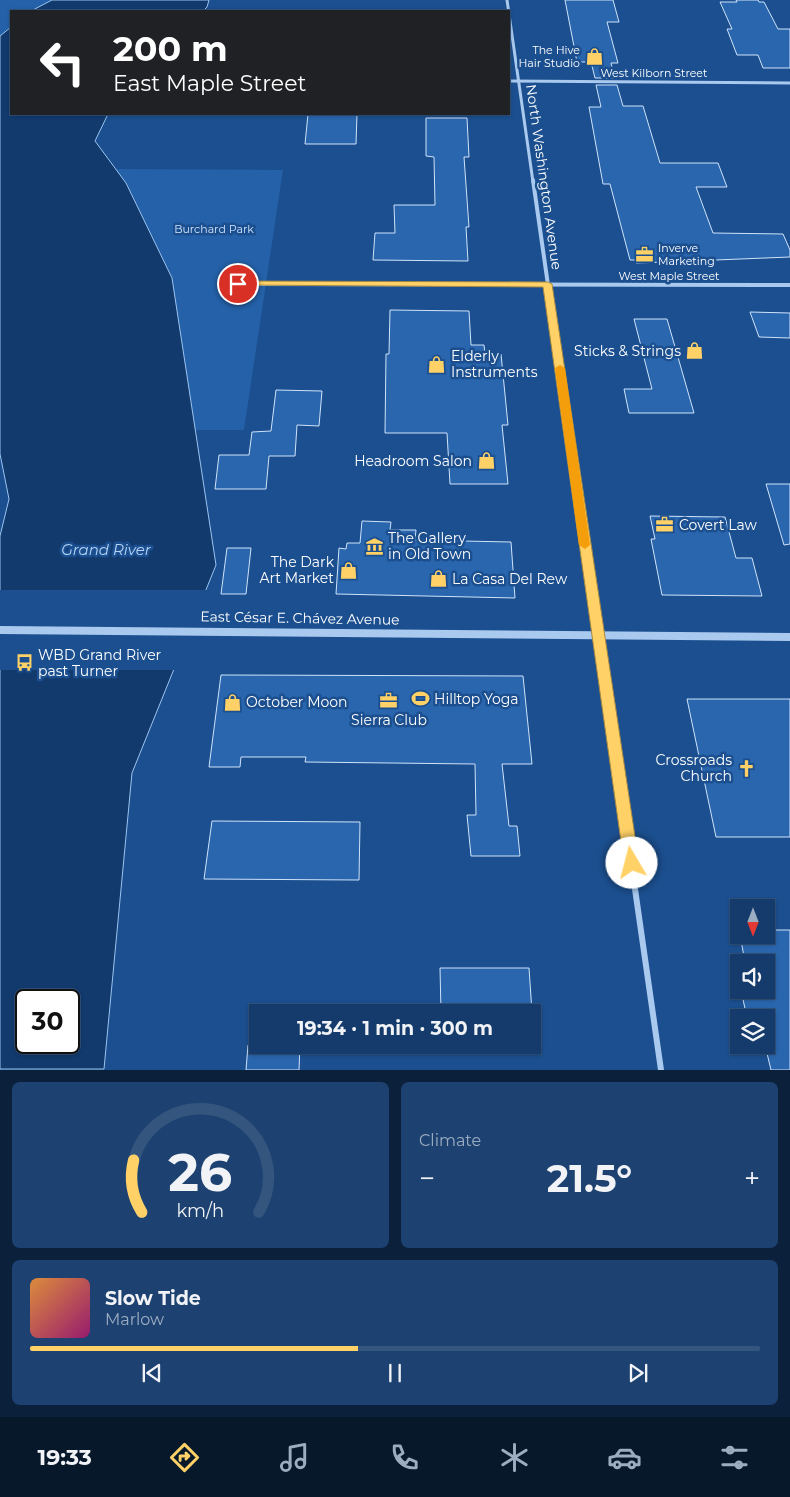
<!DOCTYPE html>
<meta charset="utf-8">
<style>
:root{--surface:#143b6b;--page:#1d4271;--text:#f1f3f6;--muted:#9dadc1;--line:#33557e;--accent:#ffd166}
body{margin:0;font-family:Montserrat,sans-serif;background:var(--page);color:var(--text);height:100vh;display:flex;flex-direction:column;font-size:19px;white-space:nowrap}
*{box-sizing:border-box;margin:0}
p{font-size:16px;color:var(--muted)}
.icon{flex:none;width:28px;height:28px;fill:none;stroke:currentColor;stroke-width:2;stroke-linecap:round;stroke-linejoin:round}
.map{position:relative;height:1070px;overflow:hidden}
.sheet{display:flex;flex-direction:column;gap:12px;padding:12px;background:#0b203b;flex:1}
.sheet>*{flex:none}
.top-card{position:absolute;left:10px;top:10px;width:500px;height:105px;border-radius:0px;box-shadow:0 1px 4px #0004,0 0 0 1px var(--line);background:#202124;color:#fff;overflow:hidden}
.needle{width:32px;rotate:180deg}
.fabs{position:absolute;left:730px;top:899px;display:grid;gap:10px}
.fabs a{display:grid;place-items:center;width:45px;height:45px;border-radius:0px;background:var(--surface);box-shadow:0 1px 4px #0004,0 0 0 1px var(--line);font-size:25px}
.speed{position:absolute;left:15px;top:989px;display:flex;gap:10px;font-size:25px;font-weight:700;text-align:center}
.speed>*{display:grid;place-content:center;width:65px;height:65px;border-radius:50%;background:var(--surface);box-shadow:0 1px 4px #0004,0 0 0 1px var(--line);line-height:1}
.speed .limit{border:2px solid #111;border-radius:8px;background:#fff;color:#111}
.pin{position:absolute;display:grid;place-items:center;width:42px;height:42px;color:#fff;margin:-21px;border:2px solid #fff;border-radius:50%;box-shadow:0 1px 5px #0007}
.me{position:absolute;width:55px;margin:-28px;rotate:352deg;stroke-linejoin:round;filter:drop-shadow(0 0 4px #0008)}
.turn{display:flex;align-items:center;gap:18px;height:105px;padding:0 20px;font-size:22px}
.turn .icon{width:65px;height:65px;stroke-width:2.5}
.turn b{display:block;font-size:35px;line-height:42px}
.big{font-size:38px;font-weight:700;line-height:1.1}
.sheet .tile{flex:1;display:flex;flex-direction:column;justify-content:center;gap:8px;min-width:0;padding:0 18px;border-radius:8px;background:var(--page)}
.sheet .dial{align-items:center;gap:0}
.dial svg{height:130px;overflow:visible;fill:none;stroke:var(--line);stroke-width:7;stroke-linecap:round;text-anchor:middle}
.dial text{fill:var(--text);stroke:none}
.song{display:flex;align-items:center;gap:15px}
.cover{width:60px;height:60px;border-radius:8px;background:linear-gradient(135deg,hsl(30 70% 55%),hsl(320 70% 35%))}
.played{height:5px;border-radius:2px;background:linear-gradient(90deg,var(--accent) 45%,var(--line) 45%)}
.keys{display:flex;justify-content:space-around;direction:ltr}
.heat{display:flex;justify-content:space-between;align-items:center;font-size:28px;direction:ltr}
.sheet .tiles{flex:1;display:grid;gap:12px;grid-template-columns:1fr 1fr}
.tile:last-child{grid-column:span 2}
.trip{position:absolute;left:249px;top:1004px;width:292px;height:50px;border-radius:0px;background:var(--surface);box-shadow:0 1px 4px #0004,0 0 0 1px var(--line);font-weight:700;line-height:50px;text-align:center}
.menu{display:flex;height:80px;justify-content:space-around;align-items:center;background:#08182b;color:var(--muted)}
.menu .icon{width:35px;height:35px}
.menu .selected{color:var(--accent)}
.menu b{font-size:22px;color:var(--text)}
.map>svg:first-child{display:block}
</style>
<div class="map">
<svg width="790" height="1070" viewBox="0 0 790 1070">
<rect width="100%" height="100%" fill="#1b4f8f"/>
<!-- green -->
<g fill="#2461a8">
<path d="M0,0H52L31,11H11V27L0,36Z"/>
<path d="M114,169L283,170L244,430H195L172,278Z"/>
</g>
<!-- water -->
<g fill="#123a6d" stroke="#9cc4f0" fill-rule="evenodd">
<path d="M52,0H209L207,7L203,11H31Z"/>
<path d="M11,27V114H108L95,141L126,183L172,278L216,565L132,773L104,1069H0V536L9,499L0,454V36ZM26,1000H69V1042H26Z"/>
</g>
<!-- pier -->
<path fill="#1b4f8f" d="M0,590H209L176,670H0Z"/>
<!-- building -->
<g fill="#2a66ad" stroke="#cfe3fa">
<path d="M565,0H613L619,22H607L618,63H611L615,78H595L591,62H577Z"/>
<path d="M736,0H758L759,2H764L778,29H790V68H763L758,55H737L727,29H732L720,2H737Z"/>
<path d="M596,85H617L623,106H643L660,163H718L727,187H696L713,233L783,234L790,250V257L666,262L636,263L635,260H630L610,184H603L589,107H601Z"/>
<path d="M308,114H357L356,144H305Z"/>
<path d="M426,118H467L469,157H464L469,227H466L468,261L373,260L375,233H395L394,205H435L434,157L426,156Z"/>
<path d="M390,310L469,311L471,345H484L485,354H501L508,425H502L508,484H450L447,433H385L386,354H389Z"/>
<path d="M750,312L790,313V338L759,337Z"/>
<path d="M634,319H667L694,413H629L624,389H652Z"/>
<path d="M276,390L322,391L319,426L297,425L295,456H269L266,489H215L219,455H249L252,432L271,431Z"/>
<path d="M766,484H790V544L784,545Z"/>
<path d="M650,516L725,517L736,558H752L762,596L662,595L651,539H655Z"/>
<path d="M362,521L391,522L390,530H416L415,540L511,542L515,598L336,594L339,548L346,549L347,543H360Z"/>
<path d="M227,548H251L246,594H221Z"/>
<path d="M221,675L523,676L532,764H502L509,826H517L520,856H471L467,815H476L475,764L305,762L306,757H241L240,767H209Z"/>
<path d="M687,699H790V837H716Z"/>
<path d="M212,821L360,822L359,880L204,879Z"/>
<path d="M766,930H790V1070H771L765,1045L766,1018H747L741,990H766V962H745L740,935H766Z"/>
<path d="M440,968H529L532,1012H441Z"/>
<path d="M248,1045H300L299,1070H246Z"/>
</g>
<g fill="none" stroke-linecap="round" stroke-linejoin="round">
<!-- minor-far3 -->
<g stroke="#a9c9ee" stroke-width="3">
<path d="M507,0L533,182"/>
<path d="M509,81L790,83"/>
</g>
<!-- minor-far2 -->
<g stroke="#a9c9ee" stroke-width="4">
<path d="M533,180L566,411"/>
<path d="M220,284L790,285"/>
</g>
<!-- minor-far1 -->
<path stroke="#a9c9ee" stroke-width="5" d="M565,410L608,702"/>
<!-- minor -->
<path stroke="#a9c9ee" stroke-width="6" d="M608,701L661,1070"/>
<!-- tertiary -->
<path fill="#a9c9ee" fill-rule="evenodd" d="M0,626L790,633V641L0,634Z"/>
</g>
<!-- route -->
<path fill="#ffd166" stroke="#a68842" d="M238,281L548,282L552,284L639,863L637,868L632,870L626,868L624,863L543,287L235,285V282Z"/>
<!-- slow -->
<path fill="#f59e0b" d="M560,365L565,368L590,545L585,549L579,545L555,368Z"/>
<!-- icons -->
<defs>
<symbol id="shop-bare" viewBox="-9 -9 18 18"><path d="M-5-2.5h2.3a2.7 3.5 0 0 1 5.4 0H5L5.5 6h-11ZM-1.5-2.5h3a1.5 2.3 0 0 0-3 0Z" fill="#ffd166" stroke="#1b4f8f" stroke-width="2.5" paint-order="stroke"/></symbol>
<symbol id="office-bare" viewBox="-9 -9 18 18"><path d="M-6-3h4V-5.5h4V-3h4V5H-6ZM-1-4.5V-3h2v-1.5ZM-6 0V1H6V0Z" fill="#ffd166" stroke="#1b4f8f" stroke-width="2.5" paint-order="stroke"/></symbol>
<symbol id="museum-bare" viewBox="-9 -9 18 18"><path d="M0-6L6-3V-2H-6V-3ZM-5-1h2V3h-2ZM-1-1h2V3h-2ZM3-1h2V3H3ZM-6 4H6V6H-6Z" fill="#ffd166" stroke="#1b4f8f" stroke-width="2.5" paint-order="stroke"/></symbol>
<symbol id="bus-bare" viewBox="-9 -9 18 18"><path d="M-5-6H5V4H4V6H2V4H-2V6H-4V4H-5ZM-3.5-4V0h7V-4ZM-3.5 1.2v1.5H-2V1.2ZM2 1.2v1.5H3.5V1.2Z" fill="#ffd166" stroke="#1b4f8f" stroke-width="2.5" paint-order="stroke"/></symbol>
<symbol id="stadium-bare" viewBox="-9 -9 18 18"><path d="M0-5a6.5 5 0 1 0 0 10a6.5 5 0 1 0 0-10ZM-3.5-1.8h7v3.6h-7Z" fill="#ffd166" stroke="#1b4f8f" stroke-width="2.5" paint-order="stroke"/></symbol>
<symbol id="church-bare" viewBox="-9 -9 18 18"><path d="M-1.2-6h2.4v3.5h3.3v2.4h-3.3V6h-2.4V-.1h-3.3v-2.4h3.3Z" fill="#ffd166" stroke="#1b4f8f" stroke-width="2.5" paint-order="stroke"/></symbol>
</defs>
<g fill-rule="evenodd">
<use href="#shop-bare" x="582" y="44" width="25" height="25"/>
<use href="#office-bare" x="632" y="242" width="25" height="25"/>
<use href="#shop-bare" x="682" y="338" width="25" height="25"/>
<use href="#shop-bare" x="424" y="352" width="25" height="25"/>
<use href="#shop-bare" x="474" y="448" width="25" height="25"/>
<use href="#office-bare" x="652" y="512" width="25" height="25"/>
<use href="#museum-bare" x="362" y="534" width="25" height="25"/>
<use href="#shop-bare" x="336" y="558" width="25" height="25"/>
<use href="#shop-bare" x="426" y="566" width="25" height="25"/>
<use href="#bus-bare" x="12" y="650" width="25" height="25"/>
<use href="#stadium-bare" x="408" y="686" width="25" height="25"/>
<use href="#office-bare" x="376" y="688" width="25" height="25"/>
<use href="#shop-bare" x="220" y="690" width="25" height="25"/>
<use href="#church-bare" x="734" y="756" width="25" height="25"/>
</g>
<g text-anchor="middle" stroke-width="5" stroke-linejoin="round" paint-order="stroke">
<!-- far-poi labels -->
<g font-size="11" fill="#fff" stroke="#1b4f8f" text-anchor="end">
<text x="580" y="54">The Hive<tspan x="580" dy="13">Hair Studio</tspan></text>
<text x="658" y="252" text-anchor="start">Inverve<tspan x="658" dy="13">Marketing</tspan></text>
</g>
<!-- far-street labels -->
<g font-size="11" fill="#fff" stroke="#1b4f8f">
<text x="654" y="77">West Kilborn Street</text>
<text x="669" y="280">West Maple Street</text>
</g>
<!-- far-park labels -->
<g font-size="11" fill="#cfe3fa" stroke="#1b4f8f">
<text x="214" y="233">Burchard Park</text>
</g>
<!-- street labels -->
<g font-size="14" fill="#fff" stroke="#1b4f8f">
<text transform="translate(544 177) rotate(82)" y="5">North Washington Avenue</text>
<text transform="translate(300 618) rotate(1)" y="5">East César E. Chávez Avenue</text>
</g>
<!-- poi labels -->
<g font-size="14" fill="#fff" stroke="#1b4f8f" text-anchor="start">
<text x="681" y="356" text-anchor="end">Sticks &amp; Strings</text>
<text x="451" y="361">Elderly<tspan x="451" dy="16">Instruments</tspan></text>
<text x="472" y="466" text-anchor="end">Headroom Salon</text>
<text x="679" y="530">Covert Law</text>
<text x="388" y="543">The Gallery<tspan x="388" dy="16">in Old Town</tspan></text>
<text x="334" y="567" text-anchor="end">The Dark<tspan x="334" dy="16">Art Market</tspan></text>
<text x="452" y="584">La Casa Del Rew</text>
<text x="38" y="660">WBD Grand River<tspan x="38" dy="16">past Turner</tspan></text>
<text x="434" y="704">Hilltop Yoga</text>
<text x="246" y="707">October Moon</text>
<text x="389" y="725" text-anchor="middle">Sierra Club</text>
<text x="732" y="765" text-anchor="end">Crossroads<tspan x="732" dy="16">Church</tspan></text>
</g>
<!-- water labels -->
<g font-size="15" font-style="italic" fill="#b5d3f5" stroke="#1b4f8f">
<text x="106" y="555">Grand River</text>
</g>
</g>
</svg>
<div class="fabs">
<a><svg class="needle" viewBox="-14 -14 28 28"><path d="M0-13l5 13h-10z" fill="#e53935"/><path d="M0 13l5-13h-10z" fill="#9dadc1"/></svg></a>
<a><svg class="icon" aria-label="sound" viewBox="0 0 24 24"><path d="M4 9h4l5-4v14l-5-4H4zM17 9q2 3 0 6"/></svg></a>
<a><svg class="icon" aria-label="layers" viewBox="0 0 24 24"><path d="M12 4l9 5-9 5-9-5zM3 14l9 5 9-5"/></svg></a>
</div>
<div class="speed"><div class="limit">30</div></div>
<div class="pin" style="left:238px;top:284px;background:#d93025"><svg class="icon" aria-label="arrive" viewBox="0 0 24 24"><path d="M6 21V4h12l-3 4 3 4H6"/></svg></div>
<svg class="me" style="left:632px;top:863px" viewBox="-20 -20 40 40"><circle r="19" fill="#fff"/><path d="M0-13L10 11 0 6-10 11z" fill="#ffd166"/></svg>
<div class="trip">19:34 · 1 min · 300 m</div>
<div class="top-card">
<div class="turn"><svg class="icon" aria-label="left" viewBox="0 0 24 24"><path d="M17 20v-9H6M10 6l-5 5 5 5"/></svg><div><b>200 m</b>East Maple Street</div></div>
</div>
</div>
<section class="sheet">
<div class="tiles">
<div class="tile dial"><svg viewBox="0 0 100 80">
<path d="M14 69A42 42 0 1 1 86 69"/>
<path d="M14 69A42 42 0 0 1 9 37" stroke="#ffd166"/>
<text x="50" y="56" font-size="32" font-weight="700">26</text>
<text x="50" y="72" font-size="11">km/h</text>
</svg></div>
<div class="tile"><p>Climate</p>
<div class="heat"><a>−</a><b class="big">21.5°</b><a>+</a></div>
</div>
<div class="tile">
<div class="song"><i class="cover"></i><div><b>Slow Tide</b><p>Marlow</p></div></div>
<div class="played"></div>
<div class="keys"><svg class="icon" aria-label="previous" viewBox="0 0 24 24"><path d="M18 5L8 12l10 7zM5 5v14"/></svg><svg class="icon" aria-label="pause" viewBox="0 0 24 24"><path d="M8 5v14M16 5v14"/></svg><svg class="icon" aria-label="next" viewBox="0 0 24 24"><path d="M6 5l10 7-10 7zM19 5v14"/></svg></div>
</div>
</div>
</section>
<nav class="menu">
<b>19:33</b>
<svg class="icon selected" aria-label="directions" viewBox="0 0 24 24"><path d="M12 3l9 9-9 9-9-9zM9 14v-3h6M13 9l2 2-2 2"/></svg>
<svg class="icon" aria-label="music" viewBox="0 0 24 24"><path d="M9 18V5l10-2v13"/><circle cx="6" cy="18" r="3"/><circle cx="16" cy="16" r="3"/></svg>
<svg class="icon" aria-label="phone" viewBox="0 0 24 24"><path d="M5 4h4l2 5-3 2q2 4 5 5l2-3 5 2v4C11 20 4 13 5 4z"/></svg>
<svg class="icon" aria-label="climate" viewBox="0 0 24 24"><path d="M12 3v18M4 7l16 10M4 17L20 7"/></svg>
<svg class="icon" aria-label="car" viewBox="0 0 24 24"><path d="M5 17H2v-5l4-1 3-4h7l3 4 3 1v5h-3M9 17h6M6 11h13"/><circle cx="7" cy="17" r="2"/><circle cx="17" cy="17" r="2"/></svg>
<svg class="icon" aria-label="filters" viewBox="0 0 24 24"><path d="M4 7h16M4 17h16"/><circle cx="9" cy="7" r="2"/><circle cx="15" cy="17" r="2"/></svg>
</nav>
